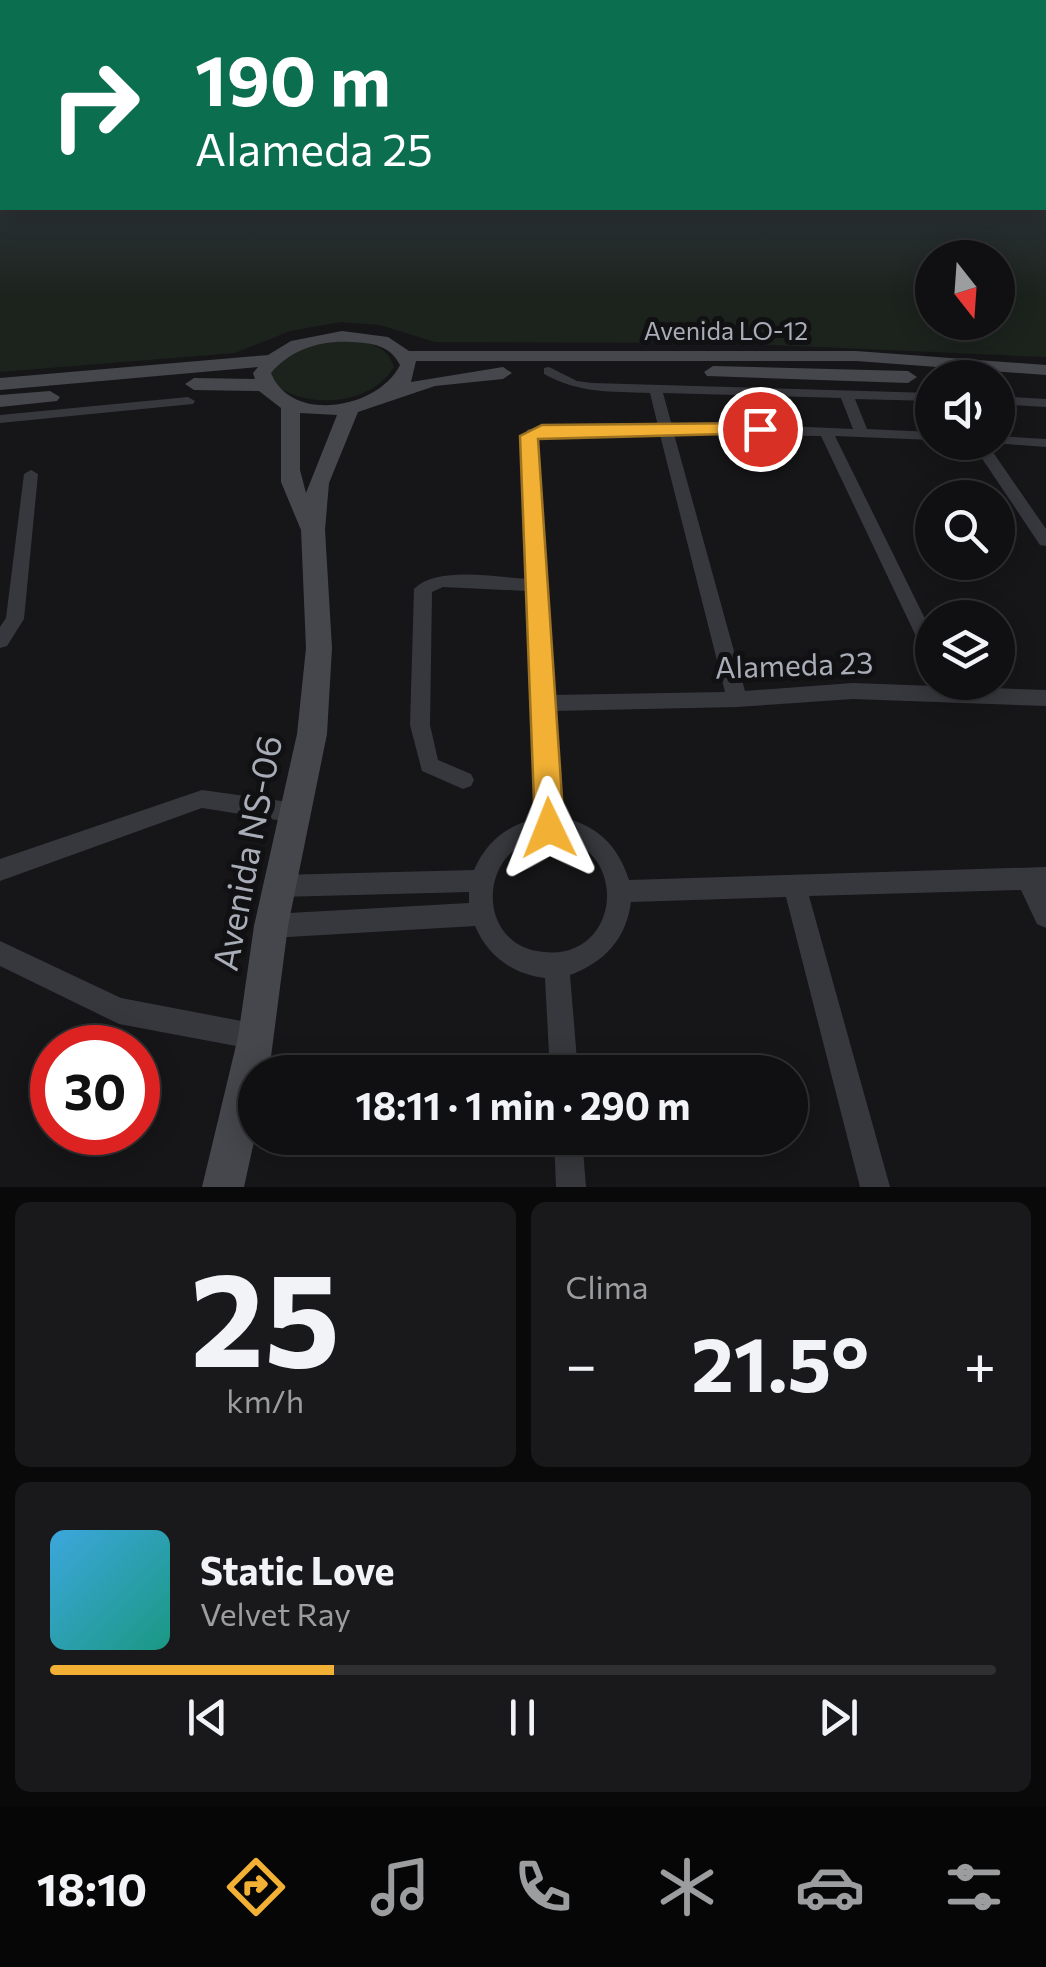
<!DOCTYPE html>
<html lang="pt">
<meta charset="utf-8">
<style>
:root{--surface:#101012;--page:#19191b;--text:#f1f3f6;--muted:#9c9d9f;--line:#303032;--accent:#f2b134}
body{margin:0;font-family:Commissioner,sans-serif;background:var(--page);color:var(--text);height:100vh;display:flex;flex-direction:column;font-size:38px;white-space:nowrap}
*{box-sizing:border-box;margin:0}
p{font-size:32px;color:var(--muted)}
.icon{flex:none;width:55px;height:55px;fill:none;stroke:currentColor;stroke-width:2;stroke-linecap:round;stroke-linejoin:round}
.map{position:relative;height:1187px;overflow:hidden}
.side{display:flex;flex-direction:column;gap:15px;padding:15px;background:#09090a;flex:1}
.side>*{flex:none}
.banner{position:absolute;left:0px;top:0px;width:1048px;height:210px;box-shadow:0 5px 25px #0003,0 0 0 2px var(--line);background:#0b6e4f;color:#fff;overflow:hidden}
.needle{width:65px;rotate:163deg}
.tools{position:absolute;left:915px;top:240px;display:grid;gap:20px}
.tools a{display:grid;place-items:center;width:100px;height:100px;border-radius:50%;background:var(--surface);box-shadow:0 5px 25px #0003,0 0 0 2px var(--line);font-size:50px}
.speed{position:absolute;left:30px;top:1025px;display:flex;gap:20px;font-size:50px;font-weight:700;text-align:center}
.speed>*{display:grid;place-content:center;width:130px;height:130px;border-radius:50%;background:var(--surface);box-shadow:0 5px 25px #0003,0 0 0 2px var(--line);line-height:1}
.speed .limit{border:15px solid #d22;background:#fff;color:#111}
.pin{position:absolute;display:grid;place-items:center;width:85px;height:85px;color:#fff;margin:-42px;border:5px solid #fff;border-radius:50%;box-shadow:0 2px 10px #0007}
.me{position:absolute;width:110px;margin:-55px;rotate:358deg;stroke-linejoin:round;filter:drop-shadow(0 0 8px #0008)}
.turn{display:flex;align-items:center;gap:35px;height:210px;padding:0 30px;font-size:45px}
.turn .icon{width:130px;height:130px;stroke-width:2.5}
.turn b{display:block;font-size:70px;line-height:85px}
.big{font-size:75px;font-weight:700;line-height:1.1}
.side .widget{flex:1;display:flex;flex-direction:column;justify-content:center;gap:15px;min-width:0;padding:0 35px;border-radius:15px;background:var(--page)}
.side .dial{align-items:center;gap:0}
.dial b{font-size:130px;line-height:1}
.song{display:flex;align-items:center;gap:30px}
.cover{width:120px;height:120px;border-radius:15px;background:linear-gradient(135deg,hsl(200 70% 55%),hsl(170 70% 35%))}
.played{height:10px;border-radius:5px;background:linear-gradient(90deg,var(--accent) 30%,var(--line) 30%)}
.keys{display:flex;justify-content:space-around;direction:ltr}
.heat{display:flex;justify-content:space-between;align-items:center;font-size:55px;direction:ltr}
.side .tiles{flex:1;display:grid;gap:15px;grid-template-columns:1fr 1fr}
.widget:last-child{grid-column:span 2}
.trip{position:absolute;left:238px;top:1055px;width:570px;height:100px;border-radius:50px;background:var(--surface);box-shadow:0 5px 25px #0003,0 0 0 2px var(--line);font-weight:700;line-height:100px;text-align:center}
.dock{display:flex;height:160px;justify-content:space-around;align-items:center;background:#060607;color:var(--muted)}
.dock .icon{width:70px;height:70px}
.dock .selected{color:var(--accent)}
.dock b{font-size:45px;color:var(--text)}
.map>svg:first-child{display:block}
</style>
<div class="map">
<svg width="1046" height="1187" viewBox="0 0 1046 1187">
<rect width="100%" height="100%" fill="#161618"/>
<!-- green -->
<g fill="#1c231d" fill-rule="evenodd">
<path d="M1046,131V357L731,343L435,342L380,325L341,322L290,331L235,353L0,372V143L2,208H1045ZM932,258H998V322H932Z"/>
<path d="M353,339C372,344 387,346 394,367C370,406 306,410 272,383L271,369L301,346Z"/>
</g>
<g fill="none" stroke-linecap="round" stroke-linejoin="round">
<!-- street -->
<g fill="#37383d" fill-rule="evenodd">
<path d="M549,367L577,381L592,383L932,393V401L855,399L867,429L932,432V440L835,436L932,633V658L925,656L923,651L821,436L674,434L745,691L853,683L1046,690V706L853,699L737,707L552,711L560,817C596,824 618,845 629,880L1046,867V928L1037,924L1021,890L809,896L890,1187H860L786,897L631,902C626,939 605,962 570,975L578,1072H550L545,978C512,974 488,956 475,926L271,938L262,934L259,926L262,918L271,914L469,903V892L279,897L271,894L267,886L271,878L279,875L474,870C487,841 506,826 537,818L527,591L443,587L432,592L430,725L438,760L471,774L474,780L471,786L463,789L422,771L410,725L414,589C437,566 495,577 527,579L522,437L528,429L658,426L650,393C609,391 581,394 544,374V368ZM663,393L841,398L853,429L760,425L672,426ZM660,435L725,692L551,695L536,437ZM552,837C631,844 622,960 544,952C471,946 478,838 552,837Z"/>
<path d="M998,396L1046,399V407L998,404Z"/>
<path d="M188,397L195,401L193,404L0,423V415Z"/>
<path d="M998,436L1046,439V447L993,443L998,442Z"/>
<path d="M971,442H986L1046,529V546L1040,545Z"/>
<path d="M31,470L38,474L24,619L7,646L0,648V627L6,618L24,474Z"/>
<path d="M202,790L296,803L304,806L307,813L304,820L296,823L202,808L0,881V859Z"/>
<path d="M0,941L121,998L257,1024L266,1028L270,1037L266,1046L257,1050L119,1024L0,966Z"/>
<path d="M554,1138H582L586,1187H556Z"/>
</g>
<!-- secondary -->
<g fill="#45474d" fill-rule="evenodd">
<path d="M342,331L388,337L409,351H856L1046,365V375L856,361H416L411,382L503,367L512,373L503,379L435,386L358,412L329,483L325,530L332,648L327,734L288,926L269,1072H255V1137L244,1187H202L238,1037L254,926L297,734L306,648L301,530L281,482V408L259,391L194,390L185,384L194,378L255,379L253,373L258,367L0,390V378L268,355L291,341ZM352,342C372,343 390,345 400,365C379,408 292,425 271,373C291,349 321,340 352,342ZM300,413L337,415L306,493L300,470Z"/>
<path d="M713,366L908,371L917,377L908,383L707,376L704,372Z"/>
<path d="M50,391L60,397L57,401L0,407V395Z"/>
</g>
</g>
<!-- sky -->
<linearGradient id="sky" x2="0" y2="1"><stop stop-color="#0c0c0d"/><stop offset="0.44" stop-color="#363c48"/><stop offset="1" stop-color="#363c48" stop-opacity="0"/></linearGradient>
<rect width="1046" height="297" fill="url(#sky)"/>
<!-- route -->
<path fill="#f2b134" stroke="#9d7322" stroke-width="2.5" d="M760,423L769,429L766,433L538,439L564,828L560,837L549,841L539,837L535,828L520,436L542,425Z"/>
<g text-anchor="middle" stroke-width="10" stroke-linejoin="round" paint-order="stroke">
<!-- far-street labels -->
<g font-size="25" fill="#a8adb8" stroke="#111113">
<text x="726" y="340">Avenida LO-12</text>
</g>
<!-- street labels -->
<g font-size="30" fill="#a8adb8" stroke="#111113">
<text transform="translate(794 666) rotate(-2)" y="10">Alameda 23</text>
</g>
<!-- near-street labels -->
<g font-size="35" fill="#a8adb8" stroke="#111113">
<text transform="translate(248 853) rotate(-79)" y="12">Avenida NS-06</text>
</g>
</g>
</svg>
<div class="tools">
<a><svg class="needle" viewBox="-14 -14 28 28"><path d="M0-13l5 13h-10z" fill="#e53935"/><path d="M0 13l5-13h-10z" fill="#9c9d9f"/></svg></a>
<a><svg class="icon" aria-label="sound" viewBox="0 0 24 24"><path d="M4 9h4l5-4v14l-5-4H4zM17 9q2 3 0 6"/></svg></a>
<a><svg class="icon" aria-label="search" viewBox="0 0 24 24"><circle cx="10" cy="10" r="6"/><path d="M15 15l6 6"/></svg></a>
<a><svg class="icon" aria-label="layers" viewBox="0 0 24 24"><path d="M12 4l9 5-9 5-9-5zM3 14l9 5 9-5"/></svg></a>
</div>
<div class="speed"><div class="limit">30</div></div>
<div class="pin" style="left:760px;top:429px;background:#d93025"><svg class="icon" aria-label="arrive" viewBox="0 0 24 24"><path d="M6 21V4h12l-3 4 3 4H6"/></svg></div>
<svg class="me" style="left:549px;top:828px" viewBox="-20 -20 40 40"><path d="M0-17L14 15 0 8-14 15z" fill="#f2b134" stroke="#fff" stroke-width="4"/></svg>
<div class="trip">18:11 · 1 min · 290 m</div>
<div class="banner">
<div class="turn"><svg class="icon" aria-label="right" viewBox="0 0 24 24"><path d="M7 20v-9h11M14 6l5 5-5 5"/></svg><div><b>190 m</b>Alameda 25</div></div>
</div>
</div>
<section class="side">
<div class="tiles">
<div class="widget dial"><b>25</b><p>km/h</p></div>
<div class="widget"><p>Clima</p>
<div class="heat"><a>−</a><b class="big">21.5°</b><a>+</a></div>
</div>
<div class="widget">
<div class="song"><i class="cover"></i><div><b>Static Love</b><p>Velvet Ray</p></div></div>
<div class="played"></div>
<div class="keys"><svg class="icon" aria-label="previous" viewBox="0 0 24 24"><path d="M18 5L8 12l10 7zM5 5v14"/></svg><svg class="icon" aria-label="pause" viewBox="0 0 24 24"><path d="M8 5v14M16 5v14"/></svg><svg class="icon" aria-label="next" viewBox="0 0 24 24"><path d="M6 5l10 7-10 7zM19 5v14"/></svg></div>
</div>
</div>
</section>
<nav class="dock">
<b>18:10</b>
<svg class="icon selected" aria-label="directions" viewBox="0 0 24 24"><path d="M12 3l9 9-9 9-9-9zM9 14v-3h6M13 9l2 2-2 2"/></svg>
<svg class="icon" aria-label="music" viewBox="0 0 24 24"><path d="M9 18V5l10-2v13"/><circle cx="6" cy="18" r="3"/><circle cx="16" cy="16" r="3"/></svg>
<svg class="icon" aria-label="phone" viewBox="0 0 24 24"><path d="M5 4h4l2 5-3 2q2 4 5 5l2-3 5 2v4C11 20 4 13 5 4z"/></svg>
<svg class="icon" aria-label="climate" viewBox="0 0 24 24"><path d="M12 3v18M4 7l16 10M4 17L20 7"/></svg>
<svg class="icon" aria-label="car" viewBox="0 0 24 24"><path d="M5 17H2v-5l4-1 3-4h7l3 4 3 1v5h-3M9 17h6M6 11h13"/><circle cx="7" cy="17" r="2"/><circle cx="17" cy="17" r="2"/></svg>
<svg class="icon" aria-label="filters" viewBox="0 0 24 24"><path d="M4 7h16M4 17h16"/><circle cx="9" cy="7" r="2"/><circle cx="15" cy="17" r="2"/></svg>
</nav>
